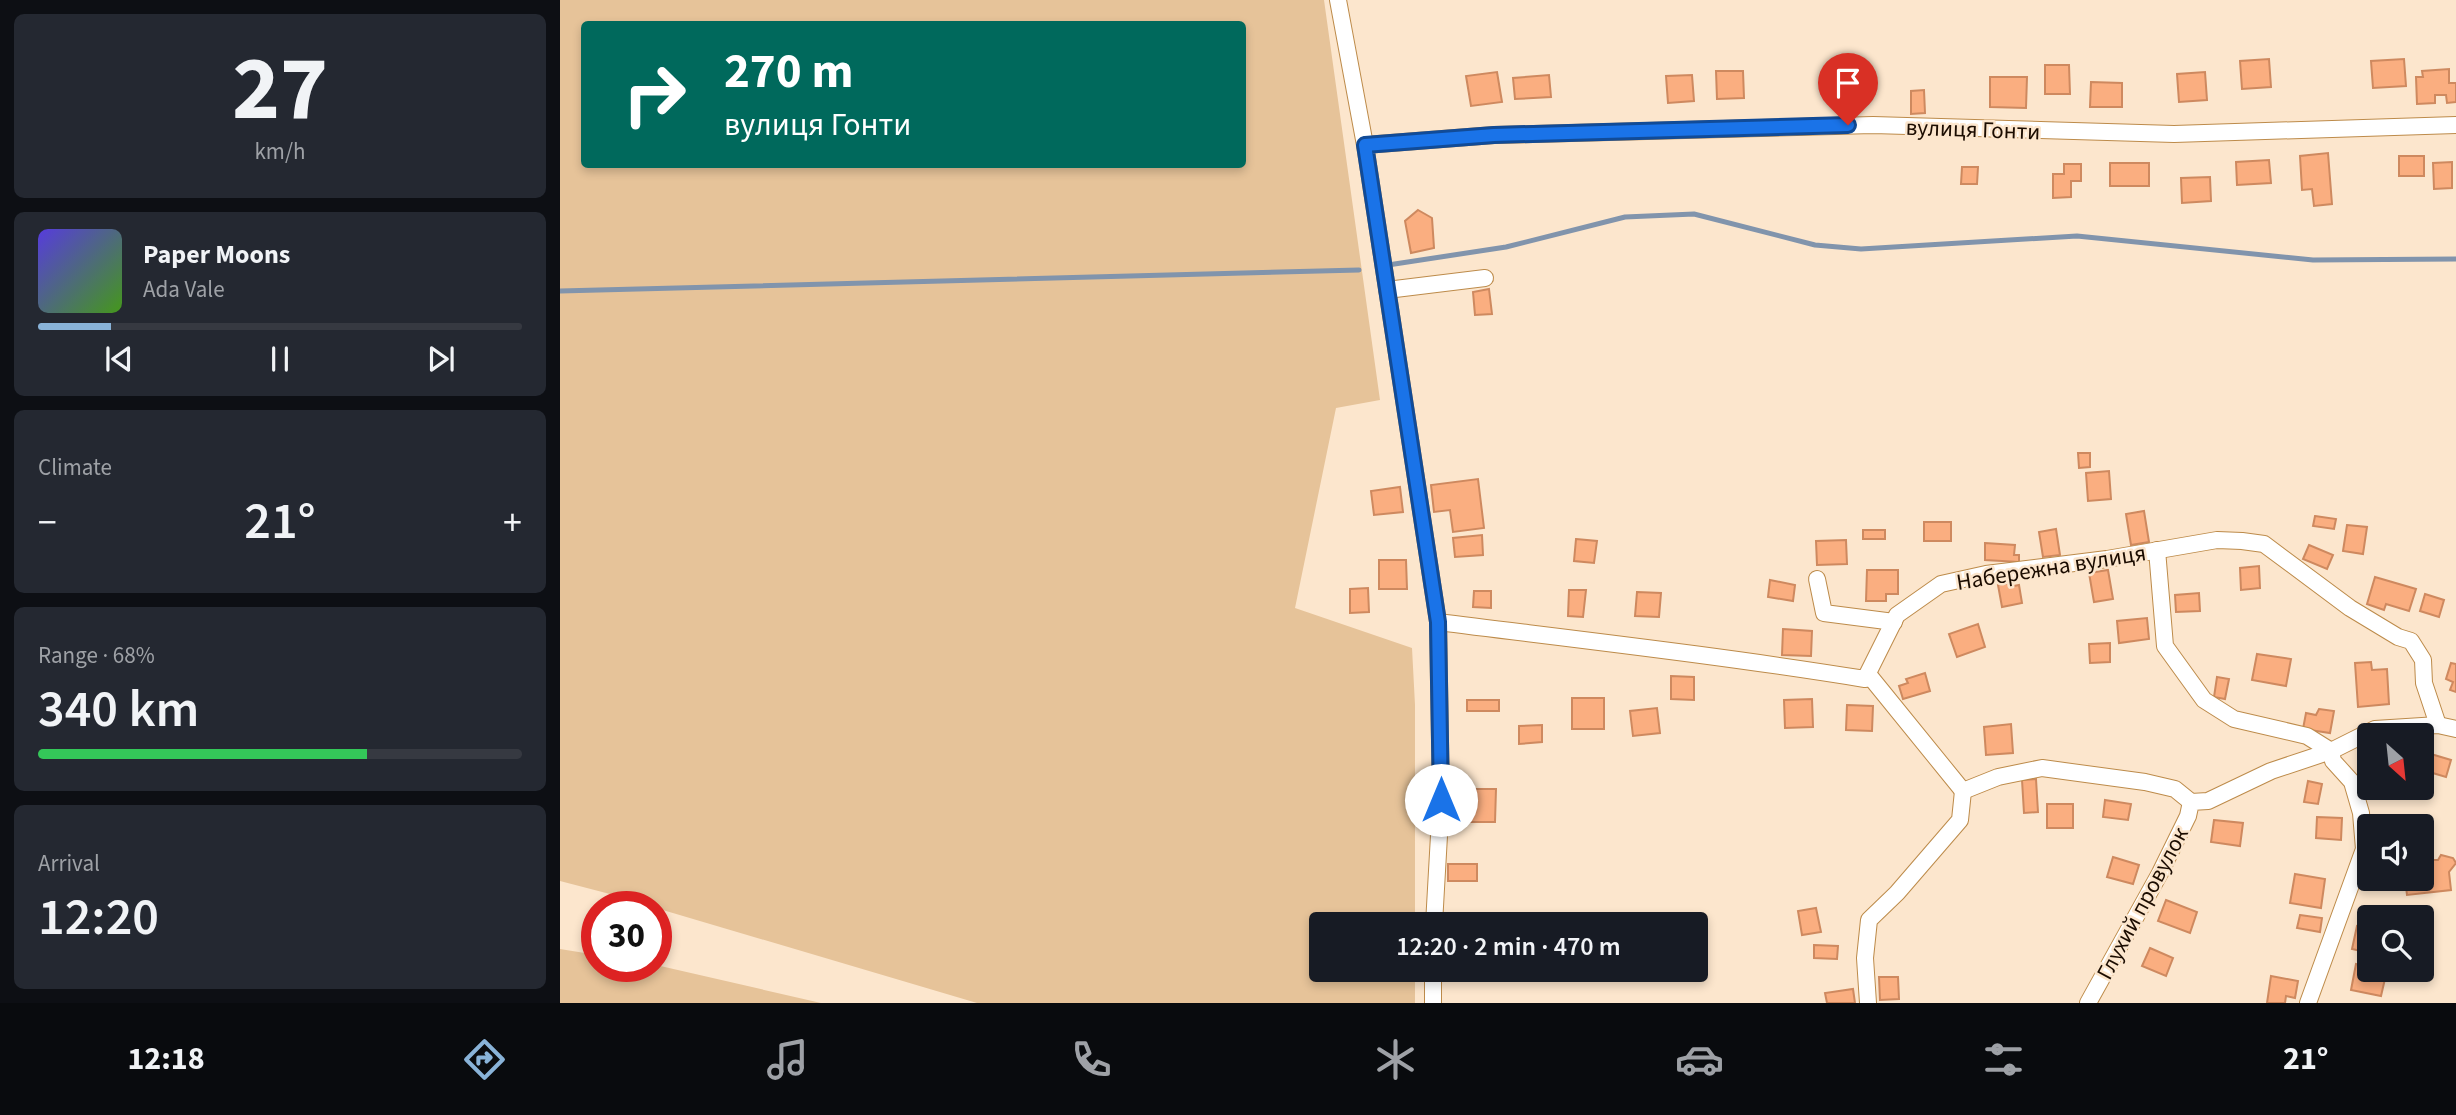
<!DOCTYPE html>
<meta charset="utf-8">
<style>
:root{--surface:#171b24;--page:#242831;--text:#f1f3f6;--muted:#9ea1a6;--line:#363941;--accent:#89b3d8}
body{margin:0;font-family:"Source Sans 3",sans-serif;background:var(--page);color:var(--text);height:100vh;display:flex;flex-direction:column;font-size:26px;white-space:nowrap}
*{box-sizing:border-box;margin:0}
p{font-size:23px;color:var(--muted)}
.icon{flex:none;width:38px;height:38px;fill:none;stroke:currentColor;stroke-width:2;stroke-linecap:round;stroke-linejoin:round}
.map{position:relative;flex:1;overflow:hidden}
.details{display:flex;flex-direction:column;gap:14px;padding:14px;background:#0d0f14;width:560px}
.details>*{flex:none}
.hud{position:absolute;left:21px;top:21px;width:665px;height:147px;border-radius:7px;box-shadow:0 4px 10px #0003;background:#00695c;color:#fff;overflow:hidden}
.needle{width:46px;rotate:153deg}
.buttons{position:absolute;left:1797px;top:723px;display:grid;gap:14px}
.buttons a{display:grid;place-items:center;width:77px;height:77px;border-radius:7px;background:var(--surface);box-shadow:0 4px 10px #0003;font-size:35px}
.speed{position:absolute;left:21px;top:891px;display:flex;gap:14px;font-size:35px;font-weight:700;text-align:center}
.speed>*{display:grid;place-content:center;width:91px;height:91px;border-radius:50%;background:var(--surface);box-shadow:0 4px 10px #0003;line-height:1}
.speed .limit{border:10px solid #d22;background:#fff;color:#111}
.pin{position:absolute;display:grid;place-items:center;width:60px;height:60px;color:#fff;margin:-72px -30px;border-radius:50% 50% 50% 0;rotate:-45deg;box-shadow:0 0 7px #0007}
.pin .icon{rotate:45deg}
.me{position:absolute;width:77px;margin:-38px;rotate:0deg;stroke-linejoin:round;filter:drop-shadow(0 0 5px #0008)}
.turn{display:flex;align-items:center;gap:24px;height:147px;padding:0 28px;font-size:32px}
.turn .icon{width:91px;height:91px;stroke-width:2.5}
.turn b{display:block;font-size:49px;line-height:60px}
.big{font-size:52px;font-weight:600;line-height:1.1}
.details .widget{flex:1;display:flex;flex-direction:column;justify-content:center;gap:10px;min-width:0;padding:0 24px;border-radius:10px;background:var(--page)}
.details .dial{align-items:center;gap:0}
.dial b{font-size:91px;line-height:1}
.song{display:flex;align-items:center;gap:21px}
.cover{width:84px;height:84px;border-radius:10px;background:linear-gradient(135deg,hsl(250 70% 55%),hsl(100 70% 35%))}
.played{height:7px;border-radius:4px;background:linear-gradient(90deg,var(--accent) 15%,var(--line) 15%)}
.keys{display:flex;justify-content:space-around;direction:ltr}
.heat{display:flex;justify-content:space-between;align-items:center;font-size:38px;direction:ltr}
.charge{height:10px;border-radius:5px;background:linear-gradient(90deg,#34c759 68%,var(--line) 0)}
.trip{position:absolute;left:749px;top:912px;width:399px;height:70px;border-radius:7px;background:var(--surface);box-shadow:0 4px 10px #0003;font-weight:600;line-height:70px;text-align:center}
.tab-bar{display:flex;height:112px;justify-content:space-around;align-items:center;background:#090b0e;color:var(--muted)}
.tab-bar .icon{width:49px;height:49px}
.tab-bar .current{color:var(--accent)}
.tab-bar b{font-size:32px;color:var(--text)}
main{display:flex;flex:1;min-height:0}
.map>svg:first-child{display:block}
</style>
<main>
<section class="details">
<div class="widget dial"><b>27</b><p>km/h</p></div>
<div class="widget">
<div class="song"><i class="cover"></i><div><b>Paper Moons</b><p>Ada Vale</p></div></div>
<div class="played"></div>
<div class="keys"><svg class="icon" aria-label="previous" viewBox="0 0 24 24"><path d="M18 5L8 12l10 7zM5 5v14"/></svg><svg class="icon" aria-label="pause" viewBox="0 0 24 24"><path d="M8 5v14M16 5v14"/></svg><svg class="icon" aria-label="next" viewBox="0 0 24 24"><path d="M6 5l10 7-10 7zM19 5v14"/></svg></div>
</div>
<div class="widget"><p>Climate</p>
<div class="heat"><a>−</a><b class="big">21°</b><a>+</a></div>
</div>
<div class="widget"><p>Range · 68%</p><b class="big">340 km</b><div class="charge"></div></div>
<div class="widget"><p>Arrival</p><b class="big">12:20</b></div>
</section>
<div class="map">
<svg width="1896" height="1003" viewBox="0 0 1896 1003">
<rect width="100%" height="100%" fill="#fce6cd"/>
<!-- green -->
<g fill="#e6c399" fill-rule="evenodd">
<path d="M0,0H764L820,400L776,408L735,608L852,648L855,705V924H761V970H855V1003H417L96,908V906L0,881ZM24,24H682V164H24Z"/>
<path d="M0,949L37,955V966L96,965L261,1003H0Z"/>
</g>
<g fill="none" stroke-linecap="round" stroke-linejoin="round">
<!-- stream -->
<g stroke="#8194ac" stroke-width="5">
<path d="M828,265L946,247L1065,217L1134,214L1255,245L1301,249L1517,236L1753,260L1896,259"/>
<path d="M0,291L799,270"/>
</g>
</g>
<!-- building -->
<g fill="#faae80" stroke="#ce895f" stroke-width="2">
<path d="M1709,59L1711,87L1682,89L1680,61Z"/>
<path d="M1844,59L1846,86L1813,88L1811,61Z"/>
<path d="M1485,65H1509L1510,94H1485Z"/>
<path d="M1889,69V83H1896V102L1887,103L1886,95H1875V103L1857,104L1856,77H1863L1862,71Z"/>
<path d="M1156,71H1183L1184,98L1157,99Z"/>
<path d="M937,72L942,102L911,106L906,76Z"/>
<path d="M1645,72L1647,100L1619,102L1617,74Z"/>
<path d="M989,75L991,97L955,99L953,78Z"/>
<path d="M1132,75L1134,101L1108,103L1106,76Z"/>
<path d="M1430,77H1467L1466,108L1430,107Z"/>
<path d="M1531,82L1562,83V107H1530Z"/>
<path d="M1364,90L1365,113L1351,114V91Z"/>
<path d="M1768,153L1772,204L1754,206L1752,189L1742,190L1740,156Z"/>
<rect x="1839" y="156" width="25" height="20"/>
<path d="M1709,160L1711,183L1677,185L1676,162Z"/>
<path d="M1892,162V188L1874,189L1873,163Z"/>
<rect x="1550" y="163" width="39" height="23"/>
<path d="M1504,164H1521V181H1511V197L1493,198V174H1504Z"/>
<path d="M1402,167H1418L1417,184H1401Z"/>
<path d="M1650,177L1651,201L1622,203L1621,178Z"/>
<path d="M858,210L872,218L874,248L851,253L845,221Z"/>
<path d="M929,289L932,314L915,315L913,292Z"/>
<path d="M1518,453H1530V467L1519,468Z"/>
<path d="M1549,471L1551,499L1528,501L1526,473Z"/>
<path d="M918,479L924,528L893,532L890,510L874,512L871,485Z"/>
<path d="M840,487L843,512L814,515L811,491Z"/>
<path d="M1584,511L1589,542L1571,545L1566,514Z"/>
<path d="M1755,516L1776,519L1774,529L1753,526Z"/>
<rect x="1364" y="522" width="27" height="19"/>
<path d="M1787,525L1807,527L1803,554L1783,551Z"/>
<path d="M1496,529L1500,555L1483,557L1479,532Z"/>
<rect x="1303" y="530" width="22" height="9"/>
<path d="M922,535L923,555L895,557L893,538Z"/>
<path d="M1016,539L1037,541L1034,563L1014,561Z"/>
<path d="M1286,540L1287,564L1257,565L1256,541Z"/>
<path d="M1425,543L1455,545L1454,555H1459V562L1425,560Z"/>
<path d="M1749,545L1773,555L1767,569L1743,559Z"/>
<path d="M819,560H846L847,589H819Z"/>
<path d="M1699,566L1700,588L1681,590L1680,568Z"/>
<path d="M1307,570H1338V594H1326V601H1306Z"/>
<path d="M1548,570L1553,599L1534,602L1529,573Z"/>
<path d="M1815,577L1856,589L1849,611L1826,604L1824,610L1807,604Z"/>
<path d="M1210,580L1235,585L1233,601L1208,597Z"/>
<path d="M1449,583V587L1459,585L1462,603L1442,607L1438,585Z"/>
<path d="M808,588L809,612L790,613V589Z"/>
<path d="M1009,590H1026L1023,617L1008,616Z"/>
<path d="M914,591H931V608L913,607Z"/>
<path d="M1077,592L1101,593L1099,617L1075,616Z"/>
<path d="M1639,593L1640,611L1616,612L1615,595Z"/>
<path d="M1865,594L1884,600L1879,617L1860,611Z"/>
<path d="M1587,618L1589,639L1559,643L1557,621Z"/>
<path d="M1418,624L1425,647L1397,657L1389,634Z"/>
<path d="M1223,629L1252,631L1251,656L1222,655Z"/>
<path d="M1550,643V662L1530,663L1529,644Z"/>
<path d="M1697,654L1731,659L1726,686L1692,680Z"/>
<path d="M1811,662L1812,670L1827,669L1829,704L1798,707L1795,663Z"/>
<path d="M1891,663L1896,664V692L1890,690L1893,682L1886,679Z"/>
<path d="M1365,673L1370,691L1343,699L1339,686L1348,683L1346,679Z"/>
<path d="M1111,676L1134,677V700L1111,699Z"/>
<path d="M1657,677L1669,679L1665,699L1654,697Z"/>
<rect x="1012" y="698" width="32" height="31"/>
<path d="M1252,699L1253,727L1225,728L1224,700Z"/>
<rect x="907" y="700" width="32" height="11"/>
<path d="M1287,705L1313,706L1312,731L1286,730Z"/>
<path d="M1097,708L1100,733L1073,736L1070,711Z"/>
<path d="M1759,709L1774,711L1770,733L1743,729L1746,713L1756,715Z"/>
<path d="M1451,724L1453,753L1426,755L1424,727Z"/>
<path d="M982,725V742L959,744V726Z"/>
<path d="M1871,754L1891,760L1886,777L1866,771Z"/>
<path d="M1476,779L1478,812L1464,813L1462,780Z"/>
<path d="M1748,781L1762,784L1758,804L1744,802Z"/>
<path d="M901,789H936L935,822H908V807H901Z"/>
<path d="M1545,800L1571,804L1568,820L1543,817Z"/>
<rect x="1487" y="804" width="26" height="24"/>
<path d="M1842,816L1843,826H1823L1822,818Z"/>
<path d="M1757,817L1782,818L1781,840L1756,838Z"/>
<path d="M1654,820L1683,823L1680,846L1651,842Z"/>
<path d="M1862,854L1868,855L1870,860H1878L1881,855L1893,858L1896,863L1889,872L1891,890L1847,895L1845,878H1862Z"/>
<path d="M1553,857L1579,865L1573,884L1547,877Z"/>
<rect x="888" y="864" width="29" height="17"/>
<path d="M1735,874L1765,879L1761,908L1730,903Z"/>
<path d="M1606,900L1637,912L1630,933L1598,921Z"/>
<path d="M1256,908L1261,932L1242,935L1238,911Z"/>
<path d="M1740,915L1762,918L1760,932L1737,928Z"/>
<path d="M1797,926L1810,929V953L1792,949Z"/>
<path d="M1254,945L1278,946L1277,959L1254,958Z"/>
<path d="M1590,948L1613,958L1606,976L1582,966Z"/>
<path d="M1796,964L1810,967V970H1827L1821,996L1791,990Z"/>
<path d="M1711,976L1738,981L1735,998L1726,996L1725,1003H1707Z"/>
<path d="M1319,977H1338L1339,999L1320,1000Z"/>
<path d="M1293,989L1295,1003H1267L1265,993Z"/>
</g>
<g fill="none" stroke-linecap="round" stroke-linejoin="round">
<defs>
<g id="minor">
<path d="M778,0L805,145L878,622L881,800L874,924"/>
<path d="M805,145L934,135L1313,125L1614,134L1896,125"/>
<path d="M827,290L925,278"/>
<path d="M1597,550L1605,646L1644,700L1674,719L1747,736L1771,751L1773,761L1792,782L1801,813L1804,849L1748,1003"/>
<path d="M1257,579L1264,613L1334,622"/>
<path d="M878,622C1021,640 1163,656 1305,679L1337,615L1381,584L1426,574L1547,559L1657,540L1682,541L1704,544L1790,608L1838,637L1851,641L1863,660L1864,683L1878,725"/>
<path d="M1308,674L1403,791L1438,777L1482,768L1585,782L1615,789L1631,802"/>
<path d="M873,1003V970"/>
<path d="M1308,1003L1305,958L1309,920L1337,893L1400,820L1403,791"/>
<path d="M1528,1003L1600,873L1628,816L1631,802L1648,801L1711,771L1771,751L1815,729L1878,725L1896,729"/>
</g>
</defs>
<!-- minor casing -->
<use href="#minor" stroke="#bd8b4a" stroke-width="18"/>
<!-- minor -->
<use href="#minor" stroke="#fff" stroke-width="16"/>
</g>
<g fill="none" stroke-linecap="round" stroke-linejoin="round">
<defs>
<path id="route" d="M881,800L878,622L805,145L934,135L1288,125"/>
</defs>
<!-- route casing -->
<use href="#route" stroke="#114b97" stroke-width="18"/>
<!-- route -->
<use href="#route" stroke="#1a73e8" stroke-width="12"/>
</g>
<g text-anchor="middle" stroke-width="5" stroke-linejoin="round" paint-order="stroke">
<!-- street labels -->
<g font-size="23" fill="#1b0c00" stroke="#fce6cd">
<text transform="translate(1413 129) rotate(2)" y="8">вулиця Гонти</text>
<text transform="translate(1491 567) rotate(-9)" y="8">Набережна вулиця</text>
<text transform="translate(1582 903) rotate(-62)" y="8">Глухий провулок</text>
</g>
</g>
</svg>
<div class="buttons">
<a><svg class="needle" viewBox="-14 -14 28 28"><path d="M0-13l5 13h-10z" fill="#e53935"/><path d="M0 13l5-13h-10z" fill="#9ea1a6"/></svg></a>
<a><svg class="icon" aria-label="sound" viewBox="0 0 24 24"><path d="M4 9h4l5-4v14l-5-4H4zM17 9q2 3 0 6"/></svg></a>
<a><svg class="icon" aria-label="search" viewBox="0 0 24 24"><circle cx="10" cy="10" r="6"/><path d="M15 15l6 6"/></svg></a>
</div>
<div class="speed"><div class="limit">30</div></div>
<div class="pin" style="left:1288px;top:125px;background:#d93025"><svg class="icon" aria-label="arrive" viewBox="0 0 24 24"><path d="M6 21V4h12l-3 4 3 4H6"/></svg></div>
<svg class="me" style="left:881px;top:800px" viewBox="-20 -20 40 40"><circle r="19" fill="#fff"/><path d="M0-13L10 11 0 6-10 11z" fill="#1a73e8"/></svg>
<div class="trip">12:20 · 2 min · 470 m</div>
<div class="hud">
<div class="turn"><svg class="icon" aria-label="right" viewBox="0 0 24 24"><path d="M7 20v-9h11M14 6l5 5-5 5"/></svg><div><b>270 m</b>вулиця Гонти</div></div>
</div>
</div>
</main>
<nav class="tab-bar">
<b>12:18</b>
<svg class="icon current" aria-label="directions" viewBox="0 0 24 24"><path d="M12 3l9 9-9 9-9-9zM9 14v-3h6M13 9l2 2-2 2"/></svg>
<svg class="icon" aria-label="music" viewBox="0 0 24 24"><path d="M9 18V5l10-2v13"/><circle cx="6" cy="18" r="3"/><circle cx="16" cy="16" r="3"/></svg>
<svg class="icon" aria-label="phone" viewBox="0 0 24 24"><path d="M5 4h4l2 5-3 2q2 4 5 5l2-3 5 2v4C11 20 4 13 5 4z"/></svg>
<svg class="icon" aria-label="climate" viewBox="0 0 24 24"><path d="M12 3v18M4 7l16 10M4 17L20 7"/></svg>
<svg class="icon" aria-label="car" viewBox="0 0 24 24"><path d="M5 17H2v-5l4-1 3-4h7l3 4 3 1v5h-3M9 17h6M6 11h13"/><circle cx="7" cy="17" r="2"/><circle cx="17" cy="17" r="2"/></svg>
<svg class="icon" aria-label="filters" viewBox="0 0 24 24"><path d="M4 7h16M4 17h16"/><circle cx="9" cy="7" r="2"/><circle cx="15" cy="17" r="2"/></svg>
<b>21°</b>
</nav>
